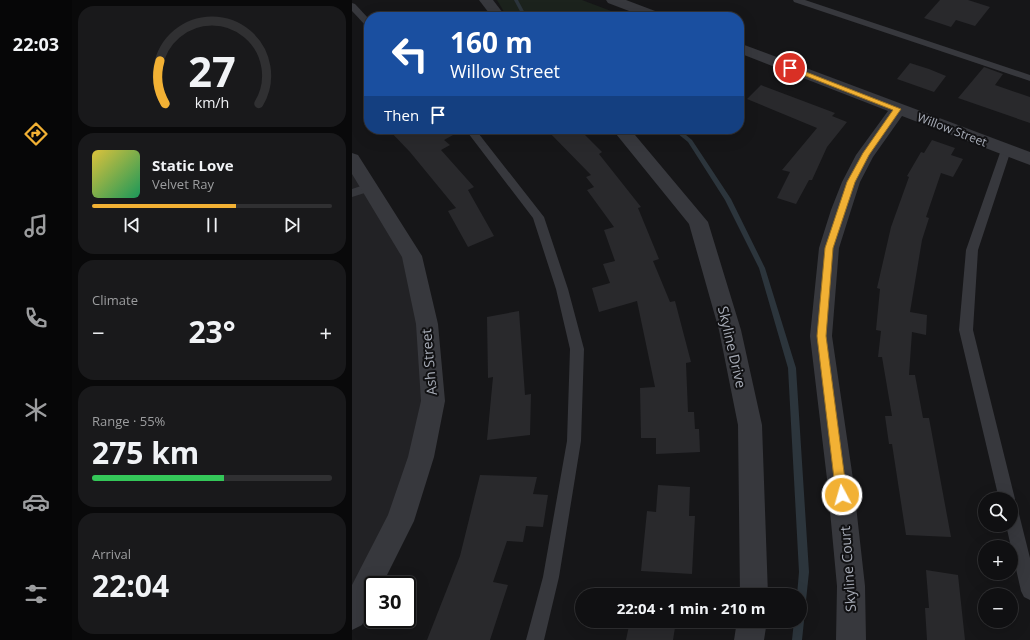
<!DOCTYPE html>
<meta charset="utf-8">
<style>
:root{--surface:#101012;--page:#19191b;--text:#f1f3f6;--muted:#9c9d9f;--line:#303032;--accent:#f2b134}
body{margin:0;font-family:"Open Sans",sans-serif;background:var(--page);color:var(--text);height:100vh;display:flex;flex-direction:column;font-size:15px;white-space:nowrap}
*{box-sizing:border-box;margin:0}
p{font-size:13px;color:var(--muted)}
.icon{flex:none;width:22px;height:22px;fill:none;stroke:currentColor;stroke-width:2;stroke-linecap:round;stroke-linejoin:round}
.map{position:relative;flex:1;overflow:hidden}
.sheet{display:flex;flex-direction:column;gap:6px;padding:6px;background:#09090a;width:280px}
.sheet>*{flex:none}
.banner{position:absolute;left:12px;top:12px;width:380px;height:122px;border-radius:16px;box-shadow:0 4px 16px #0002,0 0 0 1px var(--line);background:#1a4fa0;color:#fff;overflow:hidden}
.tools{position:absolute;left:626px;top:492px;display:grid;gap:8px}
.tools a{display:grid;place-items:center;width:40px;height:40px;border-radius:50%;background:var(--surface);box-shadow:0 4px 16px #0002,0 0 0 1px var(--line);font-size:20px}
.speed{position:absolute;left:12px;top:576px;display:flex;gap:8px;font-size:20px;font-weight:700;text-align:center}
.speed>*{display:grid;place-content:center;width:52px;height:52px;border-radius:50%;background:var(--surface);box-shadow:0 4px 16px #0002,0 0 0 1px var(--line);line-height:1}
.speed .limit{border:2px solid #111;border-radius:6px;background:#fff;color:#111}
.pin{position:absolute;display:grid;place-items:center;width:34px;height:34px;color:#fff;margin:-17px;border:2px solid #fff;border-radius:50%;box-shadow:0 1px 4px #0007}
.me{position:absolute;width:44px;margin:-22px;rotate:354deg;stroke-linejoin:round;filter:drop-shadow(0 0 3px #0008)}
.turn{display:flex;align-items:center;gap:14px;height:84px;padding:0 20px;font-size:18px}
.turn .icon{width:52px;height:52px;stroke-width:2.5}
.turn b{display:block;font-size:28px;line-height:34px}
.then{display:flex;align-items:center;height:38px;padding:0 20px;background:#0003;gap:8px;font-size:15px}
.big{font-size:30px;font-weight:700;line-height:1.1}
.sheet .widget{flex:1;display:flex;flex-direction:column;justify-content:center;gap:6px;min-width:0;padding:0 14px;border-radius:16px;background:var(--page)}
.sheet .dial{align-items:center;gap:0}
.dial svg{height:104px;overflow:visible;fill:none;stroke:var(--line);stroke-width:7;stroke-linecap:round;text-anchor:middle}
.dial text{fill:var(--text);stroke:none}
.song{display:flex;align-items:center;gap:12px}
.cover{width:48px;height:48px;border-radius:6px;background:linear-gradient(135deg,hsl(50 70% 55%),hsl(150 70% 35%))}
.played{height:4px;border-radius:2px;background:linear-gradient(90deg,var(--accent) 60%,var(--line) 60%)}
.keys{display:flex;justify-content:space-around;direction:ltr}
.heat{display:flex;justify-content:space-between;align-items:center;font-size:22px;direction:ltr}
.charge{height:6px;border-radius:3px;background:linear-gradient(90deg,#34c759 55%,var(--line) 0)}
.trip{position:absolute;left:223px;top:588px;width:232px;height:40px;border-radius:20px;background:var(--surface);box-shadow:0 4px 16px #0002,0 0 0 1px var(--line);font-weight:700;line-height:40px;text-align:center}
main{display:flex;flex:1;min-height:0}
.tabs{display:flex;flex-direction:column;width:72px;justify-content:space-around;align-items:center;background:#060607;color:var(--muted)}
.tabs .icon{width:28px;height:28px}
.tabs .on{color:var(--accent)}
.tabs b{font-size:18px;color:var(--text)}
.map>svg:first-child{display:block}
</style>
<main>
<nav class="tabs">
<b>22:03</b>
<svg class="icon on" aria-label="directions" viewBox="0 0 24 24"><path d="M12 3l9 9-9 9-9-9zM9 14v-3h6M13 9l2 2-2 2"/></svg>
<svg class="icon" aria-label="music" viewBox="0 0 24 24"><path d="M9 18V5l10-2v13"/><circle cx="6" cy="18" r="3"/><circle cx="16" cy="16" r="3"/></svg>
<svg class="icon" aria-label="phone" viewBox="0 0 24 24"><path d="M5 4h4l2 5-3 2q2 4 5 5l2-3 5 2v4C11 20 4 13 5 4z"/></svg>
<svg class="icon" aria-label="climate" viewBox="0 0 24 24"><path d="M12 3v18M4 7l16 10M4 17L20 7"/></svg>
<svg class="icon" aria-label="car" viewBox="0 0 24 24"><path d="M5 17H2v-5l4-1 3-4h7l3 4 3 1v5h-3M9 17h6M6 11h13"/><circle cx="7" cy="17" r="2"/><circle cx="17" cy="17" r="2"/></svg>
<svg class="icon" aria-label="filters" viewBox="0 0 24 24"><path d="M4 7h16M4 17h16"/><circle cx="9" cy="7" r="2"/><circle cx="15" cy="17" r="2"/></svg>
</nav>
<section class="sheet">
<div class="widget dial"><svg viewBox="0 0 100 80">
<path d="M14 69A42 42 0 1 1 86 69"/>
<path d="M14 69A42 42 0 0 1 10 36" stroke="#f2b134"/>
<text x="50" y="56" font-size="32" font-weight="700">27</text>
<text x="50" y="72" font-size="11">km/h</text>
</svg></div>
<div class="widget">
<div class="song"><i class="cover"></i><div><b>Static Love</b><p>Velvet Ray</p></div></div>
<div class="played"></div>
<div class="keys"><svg class="icon" aria-label="previous" viewBox="0 0 24 24"><path d="M18 5L8 12l10 7zM5 5v14"/></svg><svg class="icon" aria-label="pause" viewBox="0 0 24 24"><path d="M8 5v14M16 5v14"/></svg><svg class="icon" aria-label="next" viewBox="0 0 24 24"><path d="M6 5l10 7-10 7zM19 5v14"/></svg></div>
</div>
<div class="widget"><p>Climate</p>
<div class="heat"><a>−</a><b class="big">23°</b><a>+</a></div>
</div>
<div class="widget"><p>Range · 55%</p><b class="big">275 km</b><div class="charge"></div></div>
<div class="widget"><p>Arrival</p><b class="big">22:04</b></div>
</section>
<div class="map">
<svg width="678" height="640" viewBox="0 0 678 640">
<rect width="100%" height="100%" fill="#161618"/>
<!-- built -->
<path fill="#222225" d="M0,159L60,256L81,401L0,615Z"/>
<!-- green -->
<path fill="#1c231d" d="M145,0H230L275,17H155Z"/>
<g fill="none" stroke-linecap="round" stroke-linejoin="round">
<!-- stream -->
<g fill="#2c353c" fill-rule="evenodd">
<path d="M162,0H166L175,17H171Z"/>
<path d="M320,129H327L340,140L379,199L413,268L444,368L457,572L453,610L451,613L448,615V595H445L447,572L436,368L407,268L373,200L336,142Z"/>
<path d="M448,617L450,618L452,621L450,640H440L442,621H448Z"/>
</g>
</g>
<!-- building -->
<g fill="#29292c">
<path d="M588,0H616L638,7L623,26L604,20L599,27L572,18Z"/>
<path d="M558,63L577,69L594,76L582,92L545,79Z"/>
<path d="M632,67L651,74L643,85L678,97V123L606,98Z"/>
<path d="M409,85L483,113L480,116L495,122L475,147L460,180H457L444,204L425,198L438,172L430,170L465,128L395,99Z"/>
<path d="M36,129H112L92,140L98,145L89,150L122,187L116,190L142,236L116,247L96,211L104,208L58,152Z"/>
<path d="M194,129H227L250,152L247,154L289,207L286,208L307,259L301,261L318,302L323,301L339,362L334,363L336,412H342L343,429H347L348,452L304,454V438H289L288,388L303,387L285,301L247,312L240,288L258,283L251,264L263,261L252,230L262,227L235,190L242,187L234,177L239,175Z"/>
<path d="M580,140L603,148L599,155L611,159L601,177L589,173L574,217L577,218L570,240L558,312L575,315L574,335L560,332L557,375H563L571,418H577L599,537L554,535L540,444H537L533,416H540L530,357H526L529,331L524,330L528,289L525,288L539,227L557,177L555,176L569,152L572,153Z"/>
<path d="M167,311L173,395L179,394L178,435L135,440L141,377L136,378L135,317Z"/>
<path d="M128,475L185,477L181,494L196,495L191,527L174,526L171,542L155,541L141,582L156,585L138,640H75L108,556Z"/>
<path d="M306,485L338,487L337,516H343L340,574L289,571L295,511L304,512Z"/>
<path d="M574,570L606,575L613,640H575L573,608H577Z"/>
<path d="M278,621H324L321,640H274Z"/>
</g>
<g fill="none" stroke-linecap="round" stroke-linejoin="round">
<!-- lane -->
<g fill="#37383d" fill-rule="evenodd">
<path d="M441,0H453L678,75V81L442,2Z"/>
<path d="M0,3L3,4L17,19V27L14,26L0,11Z"/>
<path d="M113,129H123L192,217L216,289L232,349L229,441L207,577L192,640H174L191,577L215,441L218,349L204,289L181,218Z"/>
<path d="M654,147L659,150L626,250L621,330L663,499L659,505V499H647L607,330L614,250L649,150Z"/>
<path d="M18,183L22,184L24,187L22,190L0,197V189Z"/>
<path d="M659,506L665,508L667,514L678,558V600L672,597L669,591L654,525H659Z"/>
</g>
<!-- street -->
<g fill="#37383d" fill-rule="evenodd">
<path d="M127,0H141L154,17H140Z"/>
<path d="M254,0H274L311,14L313,17H293L256,3Z"/>
<path d="M387,43L678,152V165L550,116L521,157L508,182L499,210L487,248L480,336L501,479L513,586L514,640H484L485,586L475,479L458,336L467,248L479,210L490,182L504,155L536,111L387,53Z"/>
<path d="M260,129H278L356,222L389,330L410,425L416,595H388L386,425L367,330L337,224Z"/>
<path d="M0,153L6,155L70,256L86,324L93,401L82,457L62,521L30,585H21V604L10,625L0,630V585L36,515L56,457L69,401L64,324L50,257L0,174Z"/>
<path d="M385,621H415L412,640H382Z"/>
</g>
</g>
<!-- route -->
<path fill="#f2b134" stroke="#9d7322" d="M436,67H441L549,109L517,155L503,182L481,248L474,336L495,495L494,498L490,500L486,498L484,495L465,336L473,248L495,182L511,153L541,110L436,69Z"/>
<g text-anchor="middle" stroke-width="4" stroke-linejoin="round" paint-order="stroke">
<!-- far-street labels -->
<g font-size="12" fill="#a8adb8" stroke="#111113">
<text transform="translate(600 130) rotate(21)" y="4">Willow Street</text>
</g>
<!-- street labels -->
<g font-size="14" fill="#a8adb8" stroke="#111113">
<text transform="translate(380 347) rotate(77)" y="5">Skyline Drive</text>
<text transform="translate(77 362) rotate(-95)" y="5">Ash Street</text>
<text transform="translate(496 569) rotate(-94)" y="5">Skyline Court</text>
</g>
</g>
</svg>
<div class="tools">
<a><svg class="icon" aria-label="search" viewBox="0 0 24 24"><circle cx="10" cy="10" r="6"/><path d="M15 15l6 6"/></svg></a>
<a>+</a>
<a>−</a>
</div>
<div class="speed"><div class="limit">30</div></div>
<div class="pin" style="left:438px;top:68px;background:#d93025"><svg class="icon" aria-label="arrive" viewBox="0 0 24 24"><path d="M6 21V4h12l-3 4 3 4H6"/></svg></div>
<svg class="me" style="left:490px;top:495px" viewBox="-20 -20 40 40"><circle r="17" fill="#f2b134" stroke="#fff" stroke-width="3"/><path d="M0-11L8 9 0 5-8 9z" fill="#fff"/></svg>
<div class="trip">22:04 · 1 min · 210 m</div>
<div class="banner">
<div class="turn"><svg class="icon" aria-label="left" viewBox="0 0 24 24"><path d="M17 20v-9H6M10 6l-5 5 5 5"/></svg><div><b>160 m</b>Willow Street</div></div>
<div class="then">Then<svg class="icon" aria-label="arrive" viewBox="0 0 24 24"><path d="M6 21V4h12l-3 4 3 4H6"/></svg></div>
</div>
</div>
</main>
